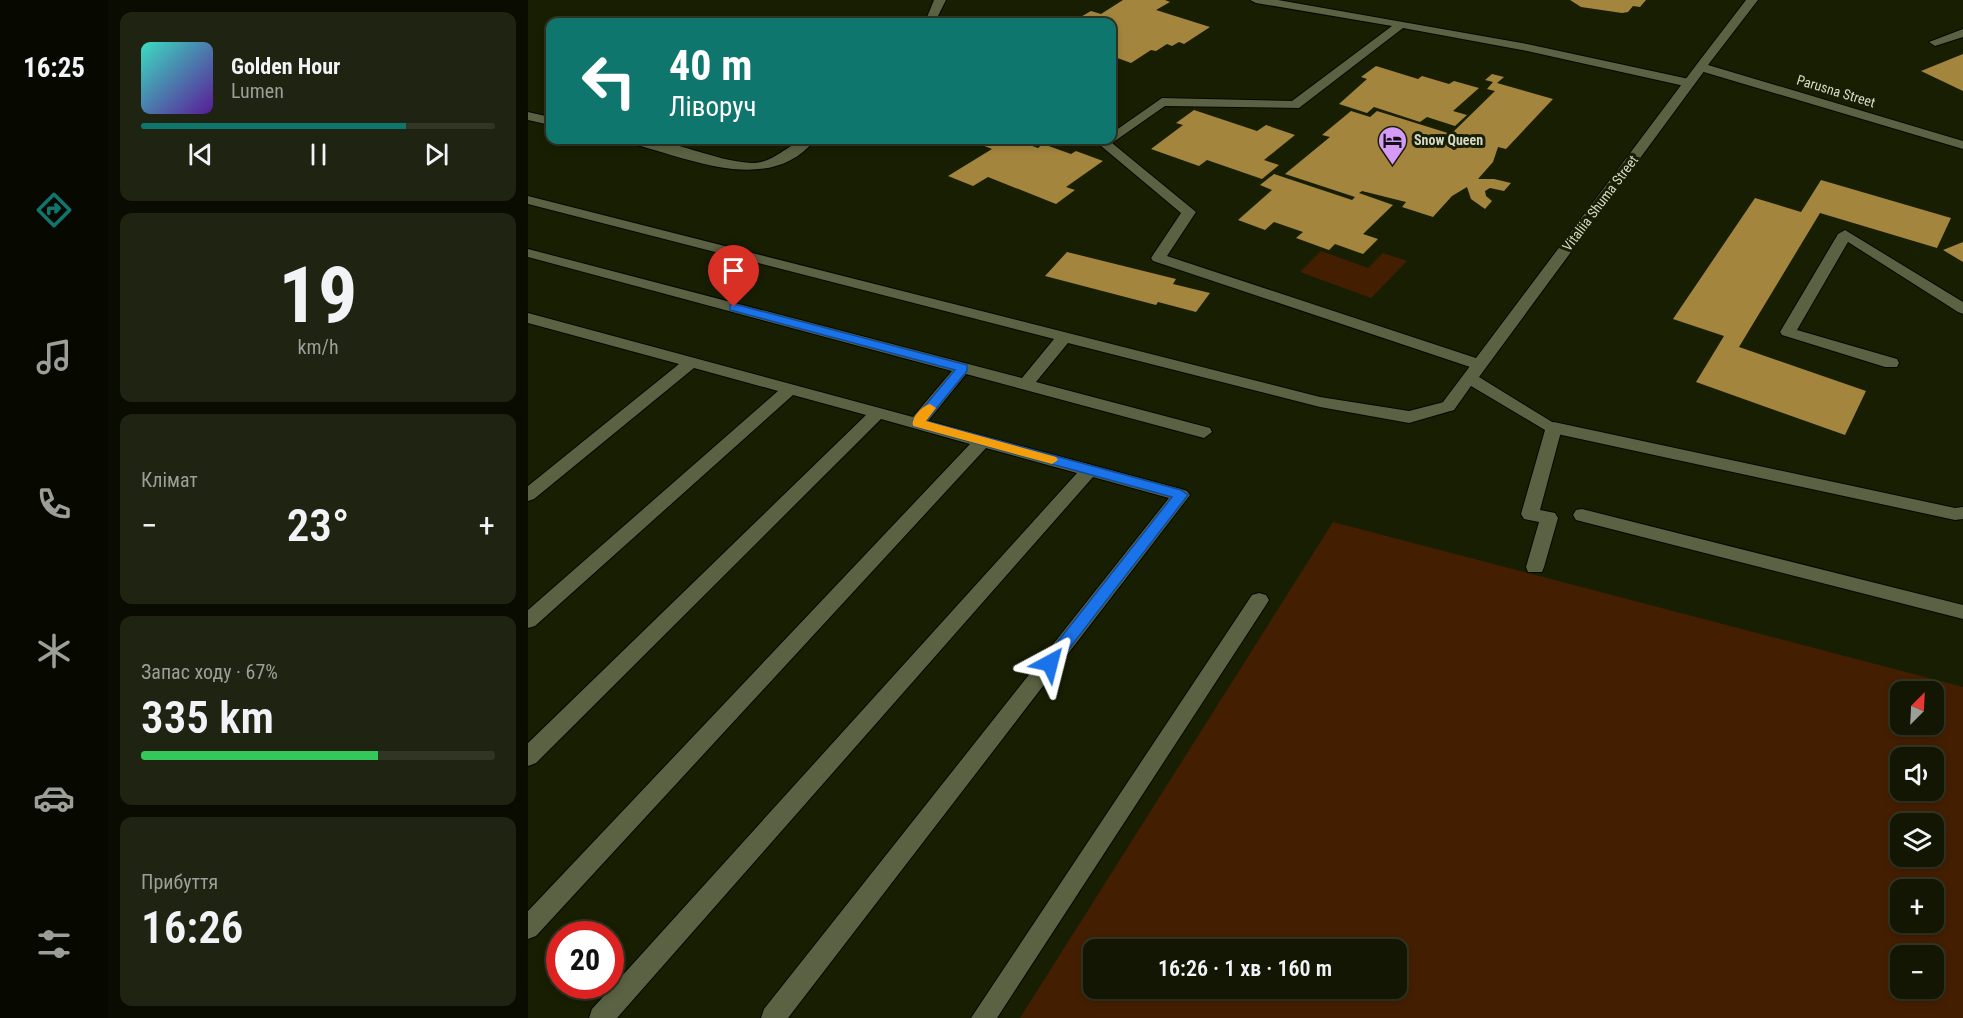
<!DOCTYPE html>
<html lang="uk">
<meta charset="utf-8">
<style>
:root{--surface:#121602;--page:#1f2311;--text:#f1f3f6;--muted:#9c9f99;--line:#313524;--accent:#0f766e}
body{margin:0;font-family:"Roboto Condensed",sans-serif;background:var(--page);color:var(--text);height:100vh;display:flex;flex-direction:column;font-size:22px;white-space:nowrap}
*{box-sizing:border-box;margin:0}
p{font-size:20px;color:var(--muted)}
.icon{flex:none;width:33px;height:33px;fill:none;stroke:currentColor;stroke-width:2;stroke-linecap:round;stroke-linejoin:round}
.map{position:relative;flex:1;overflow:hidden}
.sheet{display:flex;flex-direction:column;gap:12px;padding:12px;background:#0a0c01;width:420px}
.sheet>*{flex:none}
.banner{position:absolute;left:18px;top:18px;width:570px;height:126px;border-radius:12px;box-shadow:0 3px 9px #0003,0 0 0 2px var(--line);background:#0f766e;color:#fff;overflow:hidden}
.needle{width:39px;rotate:24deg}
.controls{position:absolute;left:1362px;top:681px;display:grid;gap:12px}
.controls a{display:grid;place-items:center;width:54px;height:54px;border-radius:12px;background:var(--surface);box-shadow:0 3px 9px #0003,0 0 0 2px var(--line);font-size:30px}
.speed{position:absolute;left:18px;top:921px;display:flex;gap:12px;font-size:30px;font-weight:700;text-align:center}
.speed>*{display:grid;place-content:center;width:78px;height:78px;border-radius:50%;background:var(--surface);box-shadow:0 3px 9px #0003,0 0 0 2px var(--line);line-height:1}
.speed .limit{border:9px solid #d22;background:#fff;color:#111}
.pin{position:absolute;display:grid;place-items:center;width:51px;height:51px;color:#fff;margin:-62px -26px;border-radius:50% 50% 50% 0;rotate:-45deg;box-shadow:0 0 6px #0007}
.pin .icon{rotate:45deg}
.me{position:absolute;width:66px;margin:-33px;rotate:38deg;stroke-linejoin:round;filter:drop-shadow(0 0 4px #0008)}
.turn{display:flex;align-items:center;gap:21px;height:126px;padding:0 24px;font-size:27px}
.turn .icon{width:78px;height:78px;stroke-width:2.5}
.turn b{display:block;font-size:42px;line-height:51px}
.big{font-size:45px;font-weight:600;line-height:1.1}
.sheet .card{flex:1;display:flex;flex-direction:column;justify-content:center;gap:9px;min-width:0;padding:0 21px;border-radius:12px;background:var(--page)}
.sheet .dial{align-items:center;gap:0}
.dial b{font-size:78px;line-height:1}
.song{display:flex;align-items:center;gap:18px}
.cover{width:72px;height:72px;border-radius:9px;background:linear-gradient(135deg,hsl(170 70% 55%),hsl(270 70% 35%))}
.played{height:6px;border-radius:3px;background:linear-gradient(90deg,var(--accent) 75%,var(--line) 75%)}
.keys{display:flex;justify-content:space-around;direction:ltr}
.heat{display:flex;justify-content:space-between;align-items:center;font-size:33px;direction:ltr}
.charge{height:9px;border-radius:4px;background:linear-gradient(90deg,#34c759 67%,var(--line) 0)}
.trip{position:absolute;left:555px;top:939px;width:324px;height:60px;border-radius:12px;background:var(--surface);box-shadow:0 3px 9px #0003,0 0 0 2px var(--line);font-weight:600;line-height:60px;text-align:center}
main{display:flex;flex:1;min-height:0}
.tab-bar{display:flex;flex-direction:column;width:108px;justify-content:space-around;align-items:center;background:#070901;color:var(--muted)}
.tab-bar .icon{width:42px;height:42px}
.tab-bar .active{color:var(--accent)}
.tab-bar b{font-size:27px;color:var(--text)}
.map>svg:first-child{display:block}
</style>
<main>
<nav class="tab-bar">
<b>16:25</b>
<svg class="icon active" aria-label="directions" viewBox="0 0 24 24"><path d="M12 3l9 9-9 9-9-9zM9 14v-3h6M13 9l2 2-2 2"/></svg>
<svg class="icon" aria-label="music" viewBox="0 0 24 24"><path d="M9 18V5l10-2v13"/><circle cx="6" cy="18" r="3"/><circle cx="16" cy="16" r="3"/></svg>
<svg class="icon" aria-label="phone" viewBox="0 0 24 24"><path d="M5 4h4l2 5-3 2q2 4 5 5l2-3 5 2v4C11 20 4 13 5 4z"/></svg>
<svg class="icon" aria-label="climate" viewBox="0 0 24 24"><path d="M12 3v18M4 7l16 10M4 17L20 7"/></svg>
<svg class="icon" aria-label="car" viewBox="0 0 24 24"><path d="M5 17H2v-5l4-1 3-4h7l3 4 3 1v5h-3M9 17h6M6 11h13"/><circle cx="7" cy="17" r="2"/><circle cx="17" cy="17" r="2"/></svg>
<svg class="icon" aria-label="filters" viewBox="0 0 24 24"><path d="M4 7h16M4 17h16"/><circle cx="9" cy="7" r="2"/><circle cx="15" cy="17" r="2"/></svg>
</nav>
<section class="sheet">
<div class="card">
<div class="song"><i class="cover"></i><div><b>Golden Hour</b><p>Lumen</p></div></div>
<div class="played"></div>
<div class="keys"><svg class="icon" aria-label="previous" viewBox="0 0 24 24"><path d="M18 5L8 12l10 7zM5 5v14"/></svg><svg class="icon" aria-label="pause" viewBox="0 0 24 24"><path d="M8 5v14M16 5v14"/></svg><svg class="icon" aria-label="next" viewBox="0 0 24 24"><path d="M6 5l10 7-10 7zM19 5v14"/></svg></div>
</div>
<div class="card dial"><b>19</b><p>km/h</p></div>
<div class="card"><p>Клімат</p>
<div class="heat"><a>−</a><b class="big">23°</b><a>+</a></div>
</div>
<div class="card"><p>Запас ходу · 67%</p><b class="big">335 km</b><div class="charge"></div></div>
<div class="card"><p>Прибуття</p><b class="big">16:26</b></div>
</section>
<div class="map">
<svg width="1435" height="1018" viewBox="0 0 1435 1018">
<rect width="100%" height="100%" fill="#181e02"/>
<!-- green -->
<g fill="#441e01" fill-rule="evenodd">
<path d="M793,251L840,268L855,253L879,261L843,298L772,272Z"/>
<path d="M805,522L1435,687V1018H492ZM1372,692H1406V724H1372ZM1372,758H1406V790H1372ZM1372,824H1406V856H1372ZM1372,890H1406V922H1372ZM566,950H868V988H566ZM1372,956H1406V988H1372Z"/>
</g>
<!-- building -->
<g fill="#a4853e">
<path d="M595,0H637L642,2L628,10L682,27L656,44L651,42L644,46L639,44L628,51L623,50L603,63L584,56V22H544L563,11L573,14Z"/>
<path d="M1042,0H1118L1112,7L1105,6L1100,12L1094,13L1053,7Z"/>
<path d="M1435,54V91L1393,71Z"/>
<path d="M848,66L890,79L894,76L921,84L926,81L951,88L925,111L939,115L927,126L899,117L892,122L846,107L839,113L811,104L839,79L833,77Z"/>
<path d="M964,74L976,77L969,83L1025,99L978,149L970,147L965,162L950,179H966L983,183L976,191L962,188L957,191L958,196L964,201L957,209L943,199L939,187L924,196L905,217L874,207L878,202L834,191L831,193L865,205L835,234L850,239L835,254L807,244L801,250L768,238L775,232L746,222L737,230L710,220L744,190L732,185L746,174L824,200L827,197L757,174L802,137L794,135L823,111L842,117L849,111L923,134L967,91L959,89L965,82L957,80Z"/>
<path d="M666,110L729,131L738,125L767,135L736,160L751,165L734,179L679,160L671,166L623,149L655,125L648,123Z"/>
<path d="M462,140H487L510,148L515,144L543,154L548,151L575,161L538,187L547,190L528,204L460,177L445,186L420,176L464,149L454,145Z"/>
<path d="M1293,180L1423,218L1409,248L1292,213L1211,347L1338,391L1317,435L1168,382L1196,336L1145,319L1227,198L1273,212Z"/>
<path d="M1435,242V262L1415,250Z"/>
<path d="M539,252L648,279L645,284L682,293L668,312L630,302L628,305L517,276Z"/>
</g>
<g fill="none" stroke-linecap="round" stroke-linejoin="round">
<defs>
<g id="lane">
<path d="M406,0H418L407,22H397Z"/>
<path d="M722,0H750L999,44L1161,79L1167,83L1161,87L999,51L875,28L771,108L637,106L584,143L668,212L639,256L957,361L959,365L951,370L625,261L623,258L653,213L566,140H584V133L634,98L764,101L864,26L728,3Z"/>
<path d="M1435,29V37L1407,46L1401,42Z"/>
<path d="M0,112L22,117V125L0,120Z"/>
<path d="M99,140C140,135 182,161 223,163C249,164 263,137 287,140C240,197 159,157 101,143Z"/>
<path d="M0,196L792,397L881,411L920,401L928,406L926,410L881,423L792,407L540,343L508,382L682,428L684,432L676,438L438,374L400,421L653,489L659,491L662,495L260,1018H233L236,1009L641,498L565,477L89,1018H61L64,1009L549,473L458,448L8,936L0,939V911L442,444L353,419L8,763L0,766V743L338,415L265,395L7,626L0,628V610L250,391L166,368L6,499L0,501V486L151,364L0,323V313L385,417L424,371L0,257V249L494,378L526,339L0,204Z"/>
<path d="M1317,230L1435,302V314L1430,312L1320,242L1269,330L1369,359L1371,363L1369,367H1357L1254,335L1252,332L1310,234Z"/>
<path d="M1026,422L1427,508L1435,507V519L1427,520L1020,432L1018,428L1020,424Z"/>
<path d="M1054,509L1435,605V619L1048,520L1045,515L1048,510Z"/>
<path d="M731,593L738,595L741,600L738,605L469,1018H443L724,595Z"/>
</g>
<path id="street" d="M1173,63L1177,64V70L951,377L1034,428L1012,510L1027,513L1030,518L1016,567L1014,572H1000L998,567L1011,522L996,519L993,514L1017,430L943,386L926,410L920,411L912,406L1169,64Z"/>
<path id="secondary" d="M1218,0H1230L1180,65L1435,141V149L1169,70V64Z"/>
</defs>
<!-- lane casing -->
<use href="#lane" stroke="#050700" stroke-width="2"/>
<!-- street casing -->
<use href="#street" stroke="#050700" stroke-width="2"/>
<!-- secondary casing -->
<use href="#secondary" stroke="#050700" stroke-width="2"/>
<!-- lane -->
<use href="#lane" fill="#5a6243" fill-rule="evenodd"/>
<!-- street -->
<use href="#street" fill="#5a6243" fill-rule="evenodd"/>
<!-- secondary -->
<use href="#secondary" fill="#5a6243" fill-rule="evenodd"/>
</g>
<!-- route -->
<path fill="#1a73e8" stroke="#114b97" stroke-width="1.5" d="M206,304L439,365V371L398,421L653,490L660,495L527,667H516L514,663L516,659L644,497L385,426V420L427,370L202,310V305Z"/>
<!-- slow -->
<path fill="#f59e0b" d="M402,404L408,408L398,421L528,457L530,460L524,464L385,426C382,419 394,406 402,404Z"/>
<!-- icons -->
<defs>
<symbol id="hotel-pin" viewBox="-11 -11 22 30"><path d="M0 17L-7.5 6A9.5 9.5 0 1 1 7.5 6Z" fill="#d69bfa" stroke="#181e02"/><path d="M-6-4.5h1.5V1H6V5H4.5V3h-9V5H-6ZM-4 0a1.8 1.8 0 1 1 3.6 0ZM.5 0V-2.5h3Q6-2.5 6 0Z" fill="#111"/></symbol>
</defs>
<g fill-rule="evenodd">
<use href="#hotel-pin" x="848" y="124" width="33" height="45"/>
</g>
<g text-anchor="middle" stroke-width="6" stroke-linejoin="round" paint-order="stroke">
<!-- far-street labels -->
<g font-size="14" fill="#d4d8c7" stroke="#181e02">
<text transform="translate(1308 91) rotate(17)" y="5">Parusna Street</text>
<text transform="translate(1072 203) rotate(-53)" y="5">Vitaliia Shuma Street</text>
</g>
<!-- far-poi labels -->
<g font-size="14" font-weight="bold" fill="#d4d8c7" stroke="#181e02" text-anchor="start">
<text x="886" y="145">Snow Queen</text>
</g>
</g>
</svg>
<div class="controls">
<a><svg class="needle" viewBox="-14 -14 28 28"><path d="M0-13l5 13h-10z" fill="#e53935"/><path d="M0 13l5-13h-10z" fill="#9c9f99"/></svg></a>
<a><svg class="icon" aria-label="sound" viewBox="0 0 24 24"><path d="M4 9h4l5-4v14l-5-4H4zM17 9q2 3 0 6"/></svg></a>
<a><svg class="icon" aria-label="layers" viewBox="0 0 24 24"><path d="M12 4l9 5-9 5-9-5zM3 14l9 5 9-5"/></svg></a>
<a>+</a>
<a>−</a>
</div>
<div class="speed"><div class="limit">20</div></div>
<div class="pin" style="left:206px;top:307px;background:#d93025"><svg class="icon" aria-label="arrive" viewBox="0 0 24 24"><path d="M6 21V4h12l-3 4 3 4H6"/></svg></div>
<svg class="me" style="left:522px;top:663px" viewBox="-20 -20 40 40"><path d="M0-17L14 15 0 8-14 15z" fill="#1a73e8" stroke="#fff" stroke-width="4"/></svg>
<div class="trip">16:26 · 1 хв · 160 m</div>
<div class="banner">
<div class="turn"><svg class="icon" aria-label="left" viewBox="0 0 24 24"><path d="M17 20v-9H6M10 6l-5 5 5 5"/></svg><div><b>40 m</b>Ліворуч</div></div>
</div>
</div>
</main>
